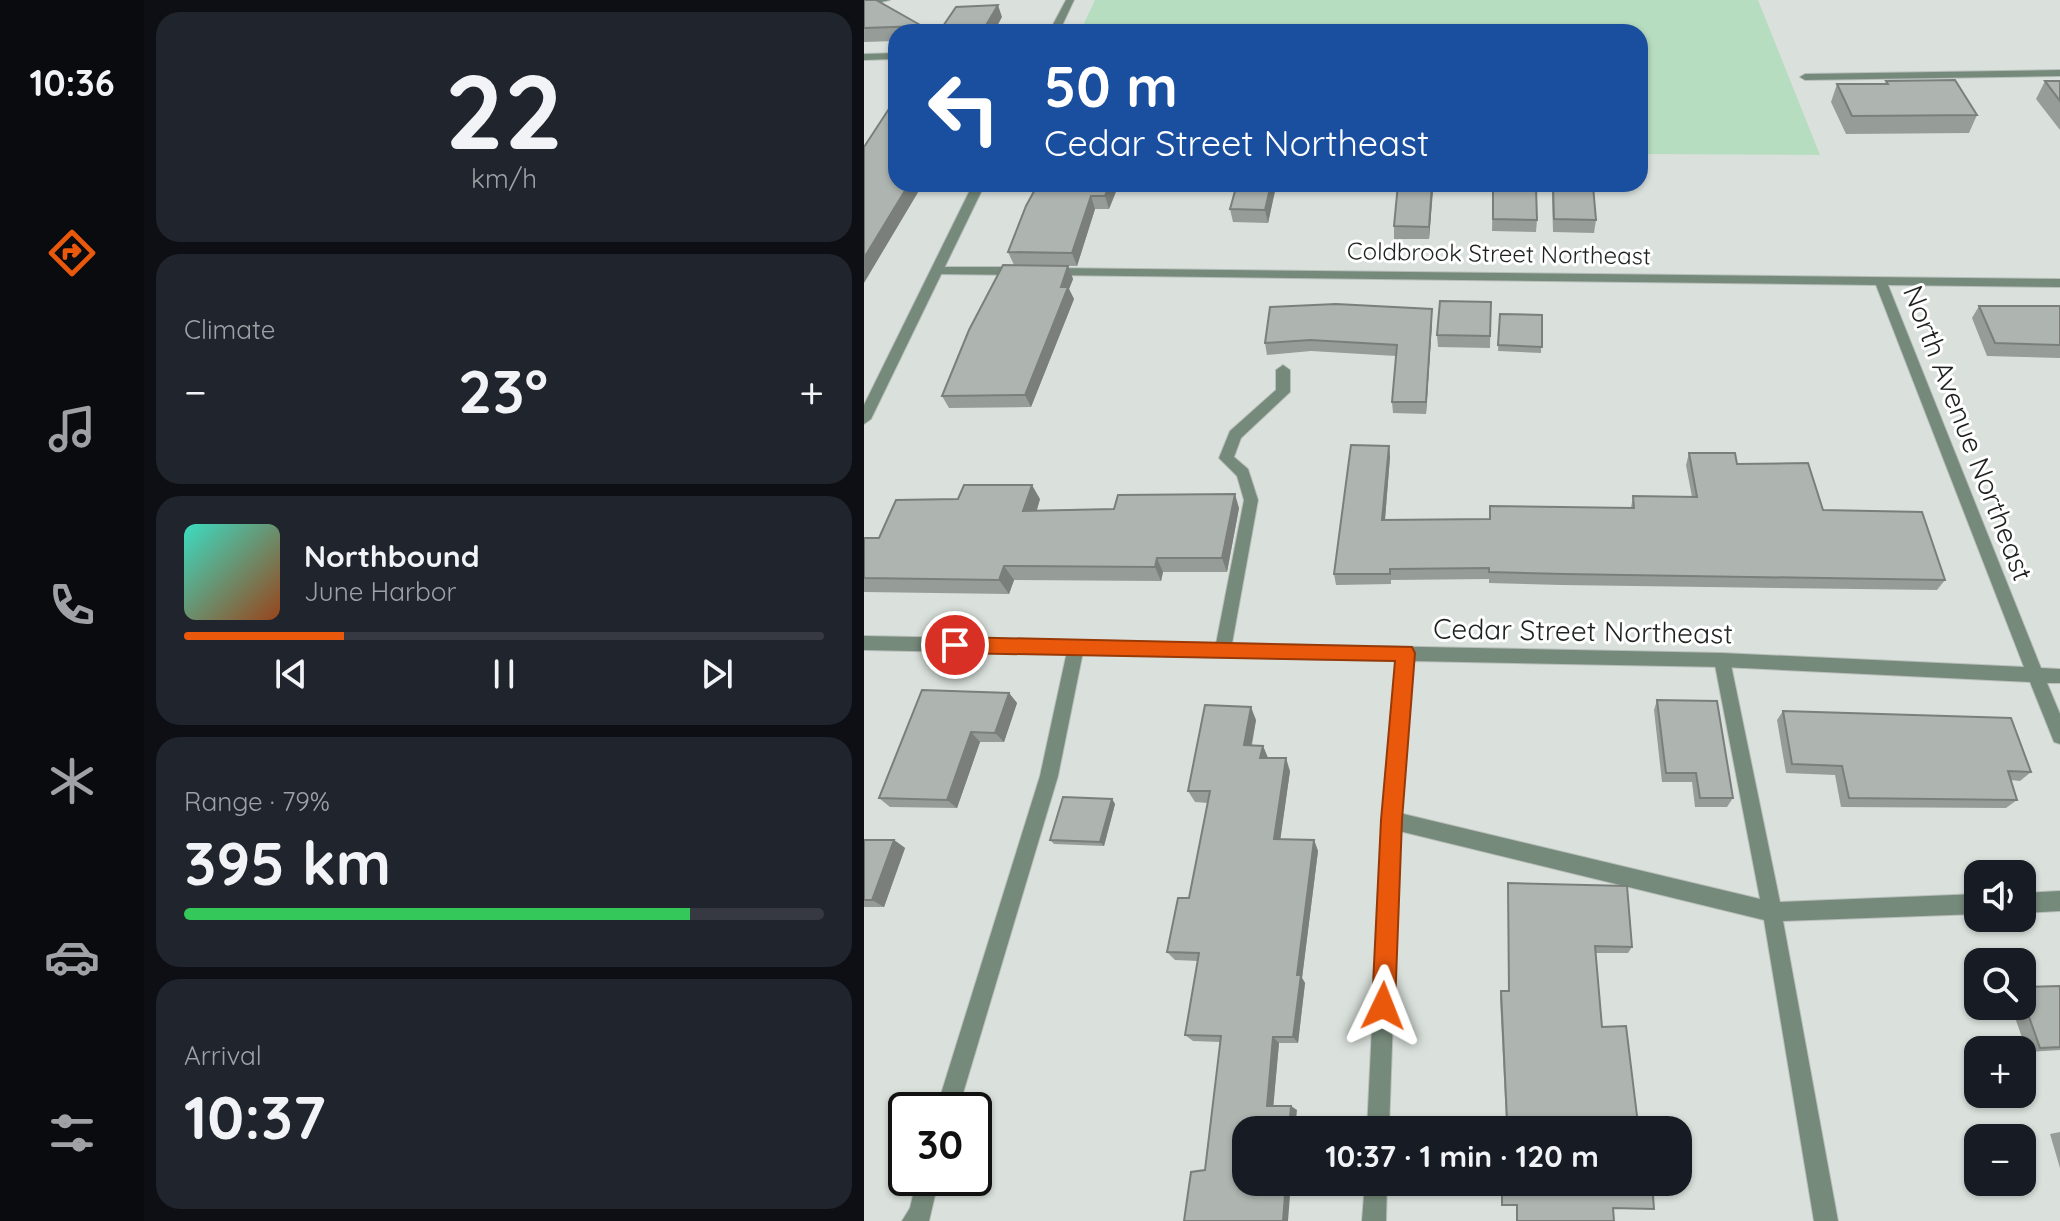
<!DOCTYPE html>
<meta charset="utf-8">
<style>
:root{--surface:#171b24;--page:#20242c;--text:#f1f3f6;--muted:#9ea1a6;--line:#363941;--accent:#ea580c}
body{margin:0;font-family:Quicksand,sans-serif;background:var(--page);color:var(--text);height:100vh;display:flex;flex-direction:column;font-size:30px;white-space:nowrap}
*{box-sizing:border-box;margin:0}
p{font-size:26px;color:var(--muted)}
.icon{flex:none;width:44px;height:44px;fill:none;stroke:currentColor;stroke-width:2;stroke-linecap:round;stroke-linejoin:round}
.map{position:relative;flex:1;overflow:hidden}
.side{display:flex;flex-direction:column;gap:12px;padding:12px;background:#0d0f14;width:720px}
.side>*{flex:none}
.hud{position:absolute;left:24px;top:24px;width:760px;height:168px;border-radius:24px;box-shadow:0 2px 6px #0004;background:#1a4fa0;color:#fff;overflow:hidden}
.controls{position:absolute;left:1100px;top:860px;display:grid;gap:16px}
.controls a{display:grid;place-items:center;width:72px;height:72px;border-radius:16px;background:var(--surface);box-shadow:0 2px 6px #0004;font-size:40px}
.speed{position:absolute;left:24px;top:1092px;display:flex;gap:16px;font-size:40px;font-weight:700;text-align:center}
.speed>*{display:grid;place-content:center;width:104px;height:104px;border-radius:50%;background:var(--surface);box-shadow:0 2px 6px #0004;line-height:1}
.speed .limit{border:4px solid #111;border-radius:12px;background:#fff;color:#111}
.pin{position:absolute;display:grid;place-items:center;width:68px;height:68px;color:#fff;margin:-34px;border:4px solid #fff;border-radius:50%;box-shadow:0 2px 8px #0007}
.me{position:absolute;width:88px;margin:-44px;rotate:2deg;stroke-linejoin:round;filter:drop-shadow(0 0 6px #0008)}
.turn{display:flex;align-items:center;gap:28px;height:168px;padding:0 24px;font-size:36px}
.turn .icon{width:104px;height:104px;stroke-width:2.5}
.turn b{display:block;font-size:56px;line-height:68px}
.big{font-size:60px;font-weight:800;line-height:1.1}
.side .card{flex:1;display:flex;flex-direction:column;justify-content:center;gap:12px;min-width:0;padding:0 28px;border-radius:24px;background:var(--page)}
.side .dial{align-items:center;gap:0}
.dial b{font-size:104px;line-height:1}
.song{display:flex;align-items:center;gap:24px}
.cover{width:96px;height:96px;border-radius:12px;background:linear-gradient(135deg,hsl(170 70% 55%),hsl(20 70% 35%))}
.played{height:8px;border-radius:4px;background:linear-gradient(90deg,var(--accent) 25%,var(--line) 25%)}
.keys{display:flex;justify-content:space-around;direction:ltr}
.heat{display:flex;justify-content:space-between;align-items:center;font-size:44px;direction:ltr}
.charge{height:12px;border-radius:6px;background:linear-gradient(90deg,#34c759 79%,var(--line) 0)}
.trip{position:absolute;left:368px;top:1116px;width:460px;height:80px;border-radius:24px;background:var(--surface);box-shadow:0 2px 6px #0004;font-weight:800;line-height:80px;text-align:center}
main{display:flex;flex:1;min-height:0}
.dock{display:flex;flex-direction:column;width:144px;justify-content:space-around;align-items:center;background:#090b0e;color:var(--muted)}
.dock .icon{width:56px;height:56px}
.dock .selected{color:var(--accent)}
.dock b{font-size:36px;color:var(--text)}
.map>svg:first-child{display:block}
</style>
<main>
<nav class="dock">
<b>10:36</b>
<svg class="icon selected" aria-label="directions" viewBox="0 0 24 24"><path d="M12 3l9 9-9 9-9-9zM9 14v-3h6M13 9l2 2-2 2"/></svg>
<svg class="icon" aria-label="music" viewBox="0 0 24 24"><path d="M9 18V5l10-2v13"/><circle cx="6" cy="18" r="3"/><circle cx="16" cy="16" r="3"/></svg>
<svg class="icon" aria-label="phone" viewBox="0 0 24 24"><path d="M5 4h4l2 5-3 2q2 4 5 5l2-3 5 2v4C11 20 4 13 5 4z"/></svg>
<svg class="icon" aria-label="climate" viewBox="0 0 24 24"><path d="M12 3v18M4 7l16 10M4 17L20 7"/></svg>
<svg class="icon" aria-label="car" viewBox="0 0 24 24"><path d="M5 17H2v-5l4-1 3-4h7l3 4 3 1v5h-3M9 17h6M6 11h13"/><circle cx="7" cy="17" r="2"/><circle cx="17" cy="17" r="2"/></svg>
<svg class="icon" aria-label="filters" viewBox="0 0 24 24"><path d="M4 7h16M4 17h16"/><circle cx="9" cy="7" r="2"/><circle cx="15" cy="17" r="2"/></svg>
</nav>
<section class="side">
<div class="card dial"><b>22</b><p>km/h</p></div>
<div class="card"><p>Climate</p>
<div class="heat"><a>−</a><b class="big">23°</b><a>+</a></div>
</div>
<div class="card">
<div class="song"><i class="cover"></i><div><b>Northbound</b><p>June Harbor</p></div></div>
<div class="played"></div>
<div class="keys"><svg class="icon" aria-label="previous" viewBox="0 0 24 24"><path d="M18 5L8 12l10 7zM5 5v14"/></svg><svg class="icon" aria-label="pause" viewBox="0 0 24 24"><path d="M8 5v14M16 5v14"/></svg><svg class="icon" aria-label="next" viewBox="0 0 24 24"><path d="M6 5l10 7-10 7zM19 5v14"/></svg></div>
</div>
<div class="card"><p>Range · 79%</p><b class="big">395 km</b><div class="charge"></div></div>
<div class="card"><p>Arrival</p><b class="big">10:37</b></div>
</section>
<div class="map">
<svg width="1196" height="1221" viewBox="0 0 1196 1221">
<rect width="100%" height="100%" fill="#dae1dc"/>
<!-- green -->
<path fill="#b7ddc0" d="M231,0H894L956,155L776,154V32H216Z"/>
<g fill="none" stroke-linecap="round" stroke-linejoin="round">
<defs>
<g id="service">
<path d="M0,0H26L0,6Z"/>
<path d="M419,365L426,370V392L377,438L370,457L384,469L394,500L367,649L365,654L359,656L353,654L351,649L380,500L373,476L355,458L366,431L412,390V370Z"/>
<path d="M212,640L218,642L220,647L194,776L94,1110H72L176,776L204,647L206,642Z"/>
<path d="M858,653L864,655L866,660L916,902L1114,894V914L919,921L974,1221H950L900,920L527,829L520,826L518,820L520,814L527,811L896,899L850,660L852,655Z"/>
<path d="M1196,891V911L1158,913V893Z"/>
<path d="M53,1178H75L65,1221H38L46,1208Z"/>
</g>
<g id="minor">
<path d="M32,53V59L0,60V54Z"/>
<path d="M1196,70V76L941,80L936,77L941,74Z"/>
<path d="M73,267H155L161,271L155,275L69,274L67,271Z"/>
<path d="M187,268L1196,279V287L1024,285L1177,668L1196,669V683H1183L1196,714V744L1190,742L1166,682L858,667L549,661L536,820L525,1130H503L518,820L532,661L0,650V636L858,653L1160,667L1012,285L183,275V269Z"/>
<path d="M501,1182H523L522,1221H498Z"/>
</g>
<g id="tertiary">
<path d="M202,0H210L195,32H185Z"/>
<path d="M109,184H121L7,419L0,424V405Z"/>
</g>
</defs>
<!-- service casing -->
<use href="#service" stroke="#b8beba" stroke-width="2"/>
<!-- minor casing -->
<use href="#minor" stroke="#b8beba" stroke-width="2"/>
<!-- tertiary casing -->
<use href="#tertiary" stroke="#b8beba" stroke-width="2"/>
<!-- service -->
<use href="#service" fill="#768a7b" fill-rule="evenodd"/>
<!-- minor -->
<use href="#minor" fill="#768a7b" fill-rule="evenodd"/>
<!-- tertiary -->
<use href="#tertiary" fill="#768a7b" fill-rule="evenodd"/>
</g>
<!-- wall -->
<g fill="#969c97">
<path d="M0,0L58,26L61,32H32V41L0,42Z"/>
<path d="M1022,81L1113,115L1105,133L982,134L967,102L973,84H1021Z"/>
<path d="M1181,81H1196V130L1172,99Z"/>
<path d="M174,184H255L245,209H231L213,266L150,265L144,252Z"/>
<path d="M373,184H410L411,191L404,223L369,222L366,209Z"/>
<path d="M534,184H569L565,239H530V226Z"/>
<path d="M689,185L732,220L730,233L689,232L688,198Z"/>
<path d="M629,188L673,220L672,232L628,231Z"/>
<path d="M204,266L209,279L205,289L210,299L167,407L85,408L78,396Z"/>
<path d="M627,302L626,348L574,347L573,335Z"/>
<path d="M1115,306H1196V358L1123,356L1108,318Z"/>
<path d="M636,314L678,315L677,353L634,351Z"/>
<path d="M568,321L562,414L529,413L528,402L532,356L447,351L403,355L401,343Z"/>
<path d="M525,446L526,457L521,520L626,519L767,508L769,496L828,497L822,465L825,453L873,464L959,510L1081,580L1073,590L698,585L625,583V579L527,580V584L472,585L470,574Z"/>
<path d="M176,499L173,510L375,508L363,572H299L297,581L150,580L145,594L0,592V538H15Z"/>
<path d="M145,693L153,703L140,742H116L93,808L26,807L15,798Z"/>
<path d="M793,700L869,798L863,807H831L828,782H798L790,710Z"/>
<path d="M919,711L1167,772L1156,781L1147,780L1153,800L1142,808L977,807L971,775L922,773L913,720Z"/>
<path d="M392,720L388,745L399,746L404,758L426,771L416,839L450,840L454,851L438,978L441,983L434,1043H415L409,1106L433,1110L341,1170L356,1042L329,1041L321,1035L334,961L311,960L303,952L325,898L344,803L331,802L324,791Z"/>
<path d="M248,799L251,804L240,846L190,844L186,840Z"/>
<path d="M0,840H30L41,848L20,907H0Z"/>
<path d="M644,883L768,947L764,953H731L738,1027L774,1124L784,1130H637L638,1120H642L636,997L637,991H644Z"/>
<path d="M1196,986V1050L1163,1052L1147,1006H1158V987Z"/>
<path d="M1196,1132V1168L1186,1134Z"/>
<path d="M637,1182H788L790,1209H749L750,1221H652V1206H638Z"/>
</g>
<!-- shaded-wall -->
<g fill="#7a7f7b">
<path d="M134,5L138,17L130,32H118Z"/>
<path d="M45,184H59L0,283V258Z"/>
<path d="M246,184H255L245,209L241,196Z"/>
<path d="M407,184H410L411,191L404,223L401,210Z"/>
<path d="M568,184L569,191L565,239V227Z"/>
<path d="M227,196L231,209L213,266L208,253Z"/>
<path d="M204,266L209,279L205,289L210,299L167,407L161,395Z"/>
<path d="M568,309V321L562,414V402Z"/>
<path d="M525,446L526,457L520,531L518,520Z"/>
<path d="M168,485L176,499L168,525L159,511Z"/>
<path d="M371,494L375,508L363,572L358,558Z"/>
<path d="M293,558L299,572L297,581L291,567Z"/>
<path d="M140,566L150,580L145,594L135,580Z"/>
<path d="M145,693L153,703L140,742L131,733Z"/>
<path d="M387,707L392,720L385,757L380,745Z"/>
<path d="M107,732L116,742L93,808L83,800Z"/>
<path d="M399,746L404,758H396Z"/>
<path d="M422,758L426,771L415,849L410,839Z"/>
<path d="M248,799L251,804L240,846L236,842Z"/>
<path d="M30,840L41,848L20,907L8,900Z"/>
<path d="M450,840L454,851L438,978L441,983L434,1043L429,1037L433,975Z"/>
<path d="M409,1037L415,1043L409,1110L403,1106Z"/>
<path d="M427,1106L433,1110L431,1130H425Z"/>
<path d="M422,1182H427L424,1221H419Z"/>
</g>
<!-- building -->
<g fill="#aeb5b0" stroke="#7a7f7b" stroke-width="2">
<path d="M0,0H12L58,26L0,28Z"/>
<path d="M134,5L118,32H75L92,7Z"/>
<path d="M1091,80L1113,115L988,116L973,84H1024L1022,81Z"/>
<path d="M1181,81H1196V101Z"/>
<path d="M32,98V184H45L0,258V147Z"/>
<path d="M174,184H246L241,196H227L208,253L144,252L162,206Z"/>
<path d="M373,184H407L401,210L366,209Z"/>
<path d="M534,184H568L565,227L530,226Z"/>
<path d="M689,185L729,186L732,220L690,219Z"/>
<path d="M629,188H672L673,220L629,219Z"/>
<path d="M139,265L204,266L197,287H204L161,395L78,396L105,330Z"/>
<path d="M576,301L627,302L626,336L573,335Z"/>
<path d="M472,304L568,309L562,402H528L533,345L446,340L401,343L406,307Z"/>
<path d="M1115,306H1196V345L1131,343Z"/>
<path d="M636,314L678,315V347L634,345Z"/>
<path d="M487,445L525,446L518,520L626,519V506L770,508L769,496L833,497L825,453H871L873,464L944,463L959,510L1058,512L1081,580L700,574L625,572V568L526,569V574H470Z"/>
<path d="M100,485H168L159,511L250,509L254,495L371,494L358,558H293L291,567L140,566L135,580L0,578V538H15L32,500L94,499Z"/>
<path d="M58,690L145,693L131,733L107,732L83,800L15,798Z"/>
<path d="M793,700L853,701L869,798H836L832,773H802Z"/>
<path d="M341,705L387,707L380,745L399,746L396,758H422L410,839L450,840L433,975H437L429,1037H409L403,1106H427L425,1130H382V1182H422L419,1221H320L327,1172L341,1170L357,1036L321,1035L335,953L303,952L314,898H325L346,791H324Z"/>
<path d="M919,711L1147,718L1167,772L1144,771L1153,800L985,798L978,766L928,764Z"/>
<path d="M199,797L248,799L236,842L186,840Z"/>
<path d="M0,840H30L8,900H0Z"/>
<path d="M644,883L763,886L768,947L731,946L738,1027L762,1026L774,1124H784V1130H638V1120H643L637,991H645Z"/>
<path d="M1196,986V1047L1176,1048L1158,997V987Z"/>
<path d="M638,1182H788L790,1209L749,1208L750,1221H653V1205H638Z"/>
</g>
<!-- route -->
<path fill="#ea580c" stroke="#983908" stroke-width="2" d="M91,637L548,647L551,653L538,820L531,1006L528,1014L519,1018L511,1014L508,1006L517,820L531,661L91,653L82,645Z"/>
<g text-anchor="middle" stroke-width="6" stroke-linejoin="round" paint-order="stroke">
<!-- far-street labels -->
<g font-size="24" fill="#1e211f" stroke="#fff">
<text transform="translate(635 254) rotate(1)" y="8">Coldbrook Street Northeast</text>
</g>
<!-- street labels -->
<g font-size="28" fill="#1e211f" stroke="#fff">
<text transform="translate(1104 433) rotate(69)" y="10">North Avenue Northeast</text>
<text transform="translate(719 631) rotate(1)" y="10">Cedar Street Northeast</text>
</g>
</g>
</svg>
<div class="controls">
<a><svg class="icon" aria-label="sound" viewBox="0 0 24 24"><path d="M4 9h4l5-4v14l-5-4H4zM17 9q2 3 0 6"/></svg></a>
<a><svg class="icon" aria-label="search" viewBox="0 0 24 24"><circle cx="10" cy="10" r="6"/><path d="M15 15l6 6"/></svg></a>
<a>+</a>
<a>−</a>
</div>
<div class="speed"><div class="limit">30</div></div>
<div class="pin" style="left:91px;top:645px;background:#d93025"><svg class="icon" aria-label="arrive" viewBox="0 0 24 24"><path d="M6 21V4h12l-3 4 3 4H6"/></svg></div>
<svg class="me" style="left:519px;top:1006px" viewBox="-20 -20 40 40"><path d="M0-17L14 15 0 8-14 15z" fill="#ea580c" stroke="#fff" stroke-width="4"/></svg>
<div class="trip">10:37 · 1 min · 120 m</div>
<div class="hud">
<div class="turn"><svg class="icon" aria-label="left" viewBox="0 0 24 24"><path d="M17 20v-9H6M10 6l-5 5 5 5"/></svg><div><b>50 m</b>Cedar Street Northeast</div></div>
</div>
</div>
</main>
